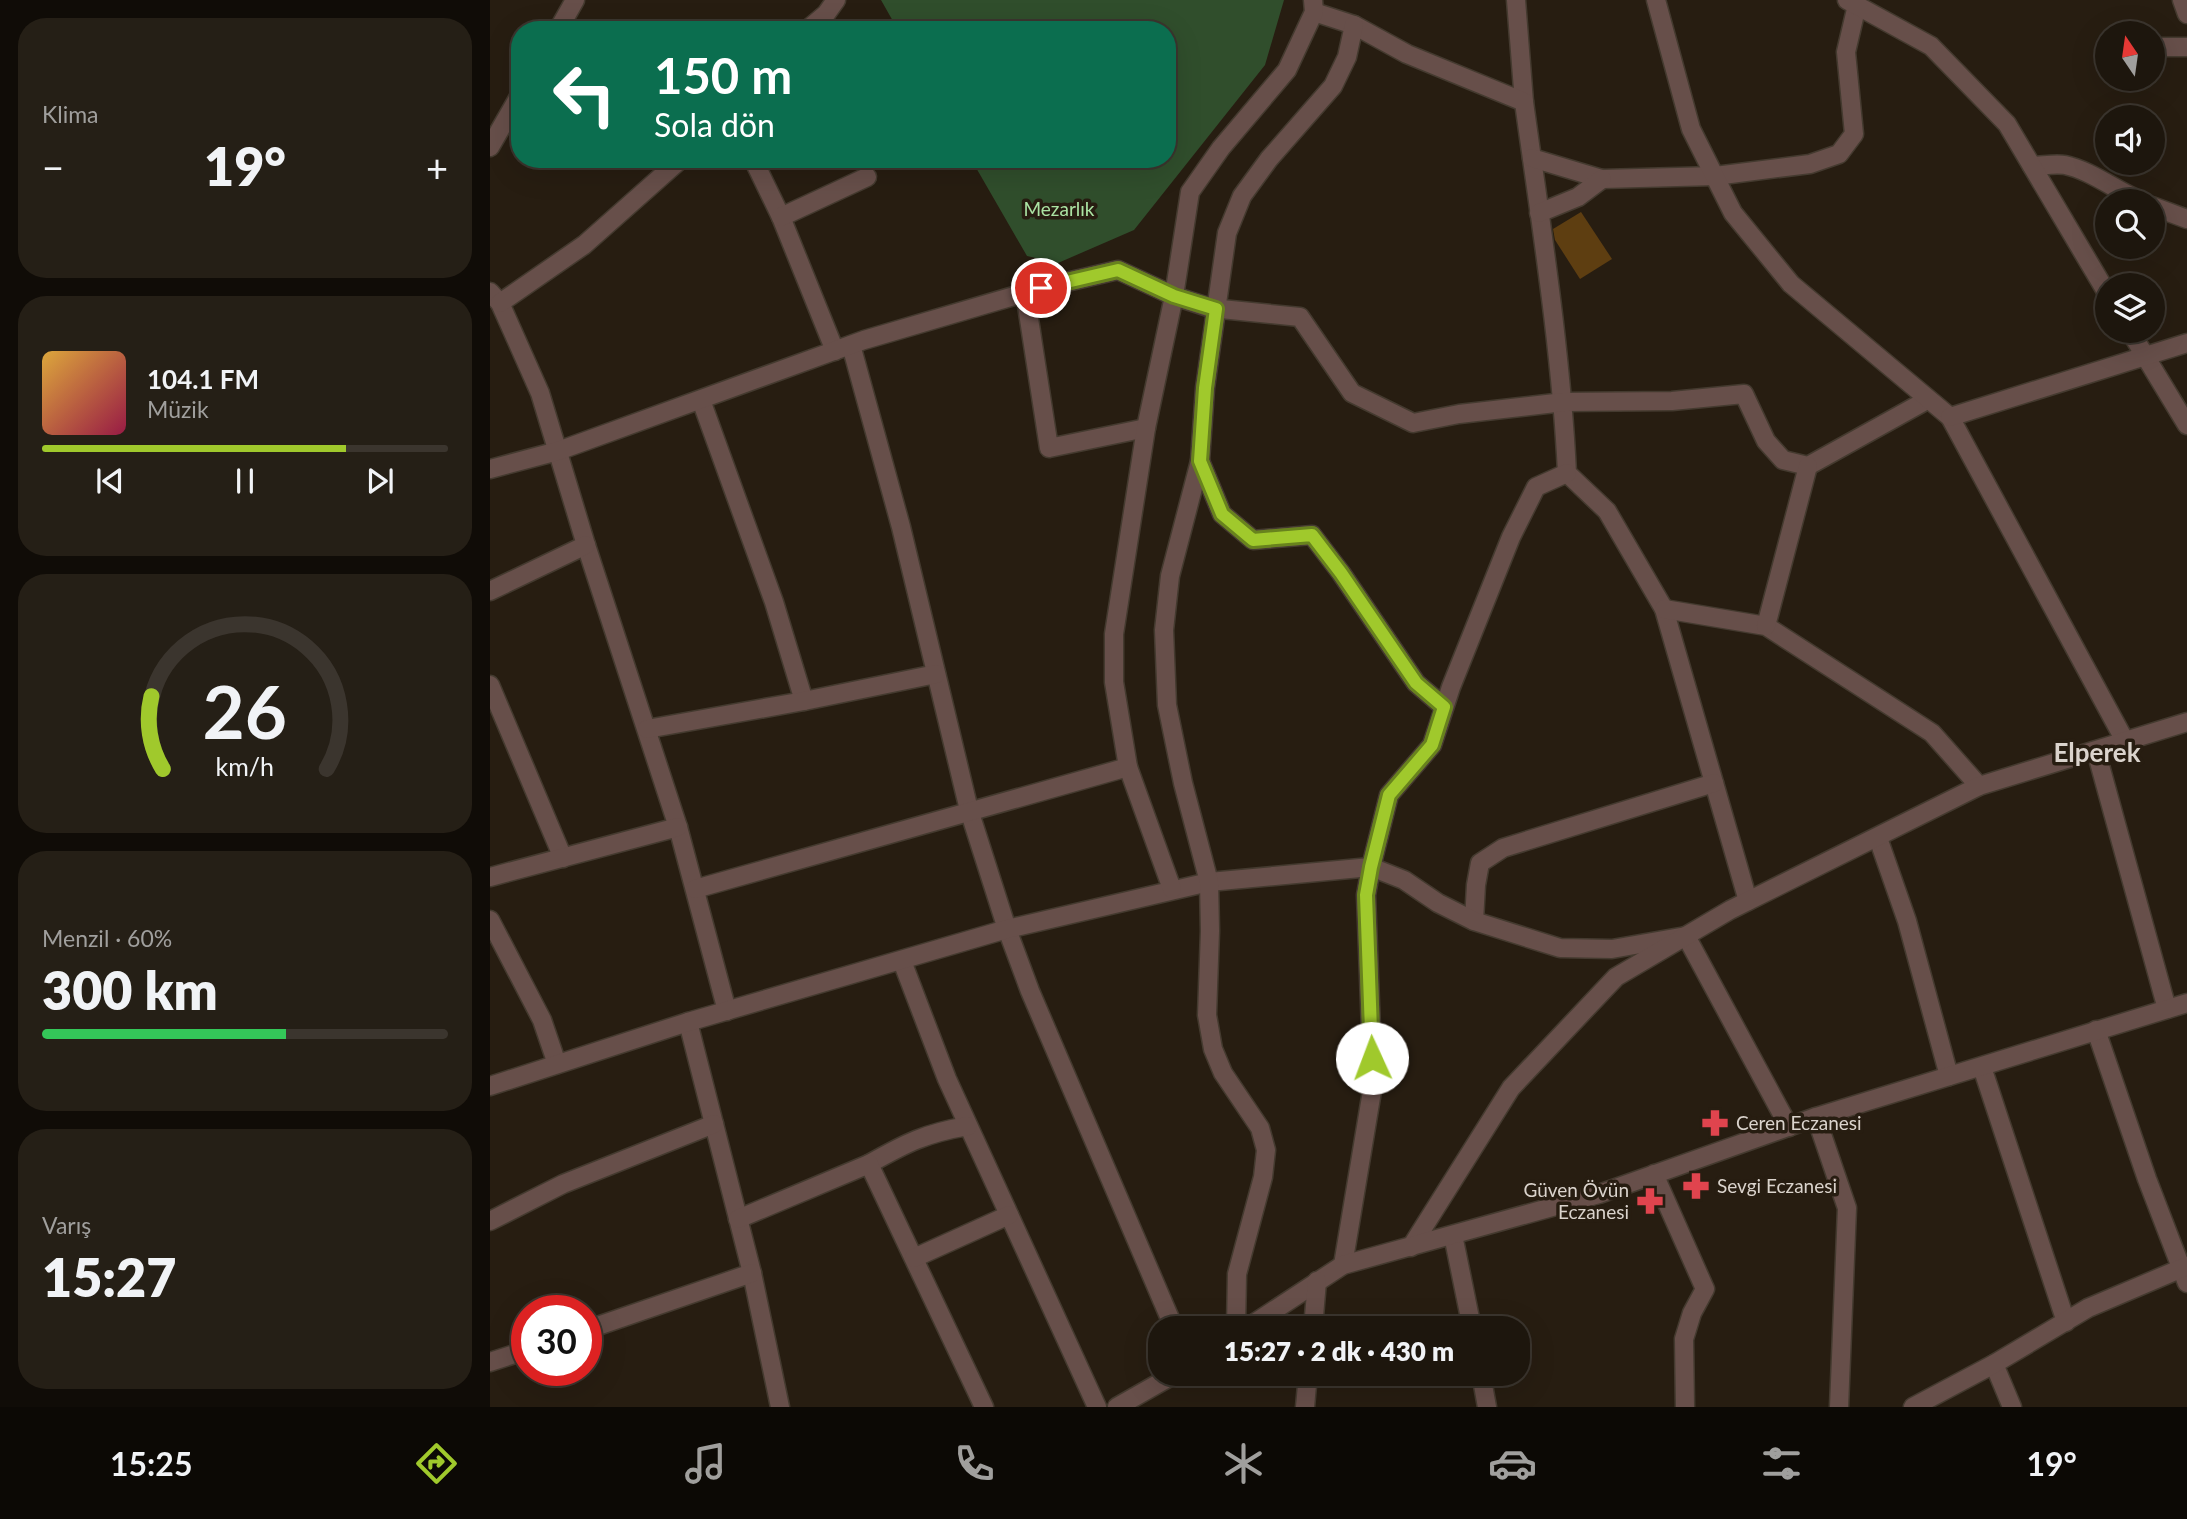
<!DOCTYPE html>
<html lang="tr">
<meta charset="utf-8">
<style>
:root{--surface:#1d160d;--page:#251f16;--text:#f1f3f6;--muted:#a09f9d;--line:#3b352e;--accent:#a0c92c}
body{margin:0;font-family:Lato,sans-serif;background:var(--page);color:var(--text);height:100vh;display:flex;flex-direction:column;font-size:26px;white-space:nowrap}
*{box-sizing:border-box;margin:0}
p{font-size:23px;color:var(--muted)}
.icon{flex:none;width:38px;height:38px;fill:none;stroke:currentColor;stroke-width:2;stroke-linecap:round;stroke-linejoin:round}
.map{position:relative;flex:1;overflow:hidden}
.drawer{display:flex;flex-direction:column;gap:18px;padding:18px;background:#100c07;width:490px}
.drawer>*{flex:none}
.guide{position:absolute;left:21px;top:21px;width:665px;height:147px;border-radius:28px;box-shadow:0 7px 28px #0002,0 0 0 2px var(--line);background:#0b6e4f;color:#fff;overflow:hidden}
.needle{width:46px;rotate:347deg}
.buttons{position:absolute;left:1605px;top:21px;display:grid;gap:14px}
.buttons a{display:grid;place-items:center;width:70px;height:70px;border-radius:50%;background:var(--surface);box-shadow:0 7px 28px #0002,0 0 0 2px var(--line);font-size:35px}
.speed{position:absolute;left:21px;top:1295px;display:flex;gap:14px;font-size:35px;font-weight:700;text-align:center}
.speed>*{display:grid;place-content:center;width:91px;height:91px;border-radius:50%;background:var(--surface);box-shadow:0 7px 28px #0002,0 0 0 2px var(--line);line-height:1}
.speed .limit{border:10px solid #d22;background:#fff;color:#111}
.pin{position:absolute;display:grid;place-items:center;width:60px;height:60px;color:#fff;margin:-30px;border:4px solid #fff;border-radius:50%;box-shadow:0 2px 7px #0007}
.me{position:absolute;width:77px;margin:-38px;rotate:358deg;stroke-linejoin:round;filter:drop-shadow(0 0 5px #0008)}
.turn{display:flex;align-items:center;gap:24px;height:147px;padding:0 28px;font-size:32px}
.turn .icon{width:91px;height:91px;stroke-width:2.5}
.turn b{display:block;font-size:49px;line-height:60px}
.big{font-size:52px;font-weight:800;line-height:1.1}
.drawer .tile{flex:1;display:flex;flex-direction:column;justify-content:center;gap:10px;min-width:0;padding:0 24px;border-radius:28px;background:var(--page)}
.drawer .dial{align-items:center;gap:0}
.dial svg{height:182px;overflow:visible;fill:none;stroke:var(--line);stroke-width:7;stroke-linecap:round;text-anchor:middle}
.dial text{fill:var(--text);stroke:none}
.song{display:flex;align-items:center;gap:21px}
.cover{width:84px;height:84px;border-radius:10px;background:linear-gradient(135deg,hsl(40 70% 55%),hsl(340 70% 35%))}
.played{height:7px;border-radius:4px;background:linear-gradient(90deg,var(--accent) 75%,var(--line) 75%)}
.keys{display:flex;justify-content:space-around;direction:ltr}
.heat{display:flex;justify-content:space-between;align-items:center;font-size:38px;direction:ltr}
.charge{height:10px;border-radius:5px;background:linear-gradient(90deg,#34c759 60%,var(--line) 0)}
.trip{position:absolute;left:658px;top:1316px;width:382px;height:70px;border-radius:28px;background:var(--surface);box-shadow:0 7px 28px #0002,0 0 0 2px var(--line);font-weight:800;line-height:70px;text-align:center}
.dock{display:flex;height:112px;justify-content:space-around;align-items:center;background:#0c0905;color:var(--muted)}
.dock .icon{width:49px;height:49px}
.dock .active{color:var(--accent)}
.dock b{font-size:32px;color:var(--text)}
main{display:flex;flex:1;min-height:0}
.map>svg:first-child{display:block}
</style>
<main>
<section class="drawer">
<div class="tile"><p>Klima</p>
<div class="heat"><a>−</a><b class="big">19°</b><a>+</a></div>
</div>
<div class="tile">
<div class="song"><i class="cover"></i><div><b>104.1 FM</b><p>Müzik</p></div></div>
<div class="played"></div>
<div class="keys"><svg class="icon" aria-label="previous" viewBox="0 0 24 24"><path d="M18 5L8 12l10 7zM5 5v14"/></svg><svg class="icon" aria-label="pause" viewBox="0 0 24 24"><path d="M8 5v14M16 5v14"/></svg><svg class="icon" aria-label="next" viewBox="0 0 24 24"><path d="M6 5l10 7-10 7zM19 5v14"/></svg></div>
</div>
<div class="tile dial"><svg viewBox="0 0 100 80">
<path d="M14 69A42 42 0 1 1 86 69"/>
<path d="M14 69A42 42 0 0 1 9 37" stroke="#a0c92c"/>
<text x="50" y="56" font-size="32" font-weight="700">26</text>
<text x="50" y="72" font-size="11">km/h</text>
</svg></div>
<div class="tile"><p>Menzil · 60%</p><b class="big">300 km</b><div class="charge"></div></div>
<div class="tile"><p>Varış</p><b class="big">15:27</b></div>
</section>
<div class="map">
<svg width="1697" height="1407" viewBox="0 0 1697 1407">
<rect width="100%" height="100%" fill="#271d11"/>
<!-- green -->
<path fill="#304e2c" d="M391,0H794L775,65L644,230L568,263L537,256L481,159H677V30H408Z"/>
<!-- building -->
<path fill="#5e3e11" d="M1091,212L1122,259L1090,279L1065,240L1063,229Z"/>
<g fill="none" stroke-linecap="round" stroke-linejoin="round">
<defs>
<g id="minor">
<path d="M1026,0L1034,102"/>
<path d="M1692,0L1697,14"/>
<path d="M824,12L864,25L917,54L1034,102C1051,225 1071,349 1077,473L1117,511L1174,609L1258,901"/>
<path d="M68,30L85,0"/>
<path d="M317,30L336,14L346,0"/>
<path d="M1662,47H1697"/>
<path d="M0,147L30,95"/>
<path d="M1042,158L1112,179L1225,176L1320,164L1349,154L1364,134L1356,52L1367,5"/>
<path d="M263,159L291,217L345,351"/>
<path d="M1542,166C1552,166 1565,163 1575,165C1600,170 1627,191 1651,201"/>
<path d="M1662,206L1697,219"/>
<path d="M1049,213L1088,197L1112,179"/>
<path d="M291,217L377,177"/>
<path d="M0,292L10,303L50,393L96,545L188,827L237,1011"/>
<path d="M535,293L559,448L656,428"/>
<path d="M10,303L94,245L191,159"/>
<path d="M361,345L411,527L479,810L517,929L540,991L684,1328"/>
<path d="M211,400L284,602L314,701"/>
<path d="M710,461L732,514L763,540L822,535L851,573L926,683L954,707"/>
<path d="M0,469L68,451L374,340L551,288L628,270L684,296L721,308L810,317L862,393L923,423L969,414L1074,402L1182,401L1254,394L1276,441L1293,460L1318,466L1437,400"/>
<path d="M0,591L96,545"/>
<path d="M1174,609L1276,626L1442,733L1489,786"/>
<path d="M1276,626L1318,466"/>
<path d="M0,685L73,858"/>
<path d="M157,729L314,701L446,674"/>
<path d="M1606,751L1677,1009"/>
<path d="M1388,838L1417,921L1459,1076"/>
<path d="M0,877L188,827"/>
<path d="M205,889L638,767"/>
<path d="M0,920L52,1020L67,1064"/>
<path d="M984,921L986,885L990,863L1013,848L1224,783"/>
<path d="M412,961L457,1079L607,1407"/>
<path d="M198,1022L262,1273L290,1407"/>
<path d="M1606,1030L1657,1179L1697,1283"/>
<path d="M1492,1067L1576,1322"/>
<path d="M0,1086L198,1022L517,929L719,882L881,867L914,880L948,903L984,921L1070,948L1122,949L1196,936L1299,1127"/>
<path d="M1326,1117L1357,1208L1349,1407"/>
<path d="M379,1164C416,1143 436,1133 478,1126"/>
<path d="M1164,1174L1215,1289L1202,1313L1194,1339L1195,1407"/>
<path d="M248,1219L379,1164L494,1407"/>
<path d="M0,1221L73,1184L224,1124"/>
<path d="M963,1235L982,1328"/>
<path d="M424,1258L519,1215"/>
<path d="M853,1265L883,1085L876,895L881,867L899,795L942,745L961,687L1021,537L1046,487L1077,473"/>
<path d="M96,1330L262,1273"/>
<path d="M0,1362L37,1350"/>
<path d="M1504,1364L1522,1407"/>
<path d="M991,1374L997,1407"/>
<path d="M1423,1407L1504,1364L1598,1308L1697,1266"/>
</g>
<g id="tertiary">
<path d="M1166,0L1201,129L1243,213L1301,284L1460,417L1635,741"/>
<path d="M1357,0L1441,46L1517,124L1617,293"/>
<path d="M1640,331L1697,425"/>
<path d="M1460,417L1697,343"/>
<path d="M682,889L638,767L624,682V634L656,428L684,296L700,192L731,148L797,70L824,12L823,0"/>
<path d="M921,1247L1021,1088L1126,977L1240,910L1489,786L1697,722"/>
<path d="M746,1328L747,1274L773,1177L776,1150L770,1128L733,1073L723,1049L717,1015L720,931L719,882L693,783L677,705L674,630L680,576L710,461L715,388L737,233L752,196L779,159L843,86L857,57L864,25"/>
<path d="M757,1328L853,1265L1109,1194L1326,1117L1697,1003"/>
<path d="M823,1328L827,1281"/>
<path d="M627,1407L685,1374"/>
<path d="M815,1407L818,1374"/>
</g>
</defs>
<!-- minor casing -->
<use href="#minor" stroke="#443a2f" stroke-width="21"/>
<!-- tertiary casing -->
<use href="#tertiary" stroke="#443a2f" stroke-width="21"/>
<!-- minor -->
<use href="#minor" stroke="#674f4a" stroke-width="18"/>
<!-- tertiary -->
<use href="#tertiary" stroke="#674f4a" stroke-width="18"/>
</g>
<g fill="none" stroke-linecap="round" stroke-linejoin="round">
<defs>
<path id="route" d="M551,288L628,270L684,296L726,309L715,388L710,461L732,514L763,540L822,535L851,573L926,683L954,707L942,745L899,795L881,867L876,895L882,1058"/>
</defs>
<!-- route casing -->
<use href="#route" stroke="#68831d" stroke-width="18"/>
<!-- route -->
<use href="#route" stroke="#a0c92c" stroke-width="12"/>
</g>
<!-- icons -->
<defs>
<symbol id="pharmacy-bare" viewBox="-9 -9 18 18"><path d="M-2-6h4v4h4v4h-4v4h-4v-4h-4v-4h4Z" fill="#e0444e" stroke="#271d11" stroke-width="2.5" paint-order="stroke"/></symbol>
</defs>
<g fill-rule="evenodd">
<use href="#pharmacy-bare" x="1206" y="1104" width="38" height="38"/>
<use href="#pharmacy-bare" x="1187" y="1167" width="38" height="38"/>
<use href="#pharmacy-bare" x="1141" y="1182" width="38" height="38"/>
</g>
<g text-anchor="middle" stroke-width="7" stroke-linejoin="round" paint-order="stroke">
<!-- park labels -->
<g font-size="19" fill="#abe3a3" stroke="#271d11">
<text x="569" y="216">Mezarlık</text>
</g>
<!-- poi labels -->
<g font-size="19" fill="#dad3cc" stroke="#271d11" text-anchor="start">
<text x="1246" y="1130">Ceren Eczanesi</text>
<text x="1227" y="1193">Sevgi Eczanesi</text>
<text x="1139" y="1197" text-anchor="end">Güven Övün<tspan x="1139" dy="22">Eczanesi</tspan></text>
</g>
<!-- district labels -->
<g font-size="26" font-weight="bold" fill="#dad3cc" stroke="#271d11">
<text x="1607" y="762">Elperek</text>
</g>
</g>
</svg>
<div class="buttons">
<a><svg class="needle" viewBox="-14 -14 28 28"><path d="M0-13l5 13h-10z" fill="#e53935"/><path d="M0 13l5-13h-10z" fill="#a09f9d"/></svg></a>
<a><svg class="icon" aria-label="sound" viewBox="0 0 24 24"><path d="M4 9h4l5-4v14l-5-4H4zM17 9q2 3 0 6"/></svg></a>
<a><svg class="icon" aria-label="search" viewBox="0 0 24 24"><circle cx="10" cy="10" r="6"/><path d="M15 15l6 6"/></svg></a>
<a><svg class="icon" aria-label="layers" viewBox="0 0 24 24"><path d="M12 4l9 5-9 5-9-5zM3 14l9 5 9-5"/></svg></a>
</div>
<div class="speed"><div class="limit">30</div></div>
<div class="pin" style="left:551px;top:288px;background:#d93025"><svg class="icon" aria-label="arrive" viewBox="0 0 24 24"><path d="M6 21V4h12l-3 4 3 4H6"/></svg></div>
<svg class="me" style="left:882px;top:1058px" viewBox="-20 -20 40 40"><circle r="19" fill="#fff"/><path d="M0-13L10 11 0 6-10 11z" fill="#a0c92c"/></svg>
<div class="trip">15:27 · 2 dk · 430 m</div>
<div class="guide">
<div class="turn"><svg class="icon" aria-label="left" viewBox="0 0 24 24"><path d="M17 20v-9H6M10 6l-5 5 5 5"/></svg><div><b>150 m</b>Sola dön</div></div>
</div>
</div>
</main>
<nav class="dock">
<b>15:25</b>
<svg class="icon active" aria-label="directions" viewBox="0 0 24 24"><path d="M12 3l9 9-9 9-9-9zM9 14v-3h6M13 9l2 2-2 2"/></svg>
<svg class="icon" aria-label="music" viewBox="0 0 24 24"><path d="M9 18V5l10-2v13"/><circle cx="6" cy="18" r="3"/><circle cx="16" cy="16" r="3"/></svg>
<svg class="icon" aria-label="phone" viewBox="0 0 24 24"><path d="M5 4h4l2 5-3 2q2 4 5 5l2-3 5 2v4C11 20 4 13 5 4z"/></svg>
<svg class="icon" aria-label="climate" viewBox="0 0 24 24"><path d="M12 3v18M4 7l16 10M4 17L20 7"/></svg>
<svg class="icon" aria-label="car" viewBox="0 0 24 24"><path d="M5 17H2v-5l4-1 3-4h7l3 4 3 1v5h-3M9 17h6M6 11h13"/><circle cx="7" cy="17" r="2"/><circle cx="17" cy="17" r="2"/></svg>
<svg class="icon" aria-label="filters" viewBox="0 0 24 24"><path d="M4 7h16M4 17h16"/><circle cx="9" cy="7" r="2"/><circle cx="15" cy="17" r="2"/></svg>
<b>19°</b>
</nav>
